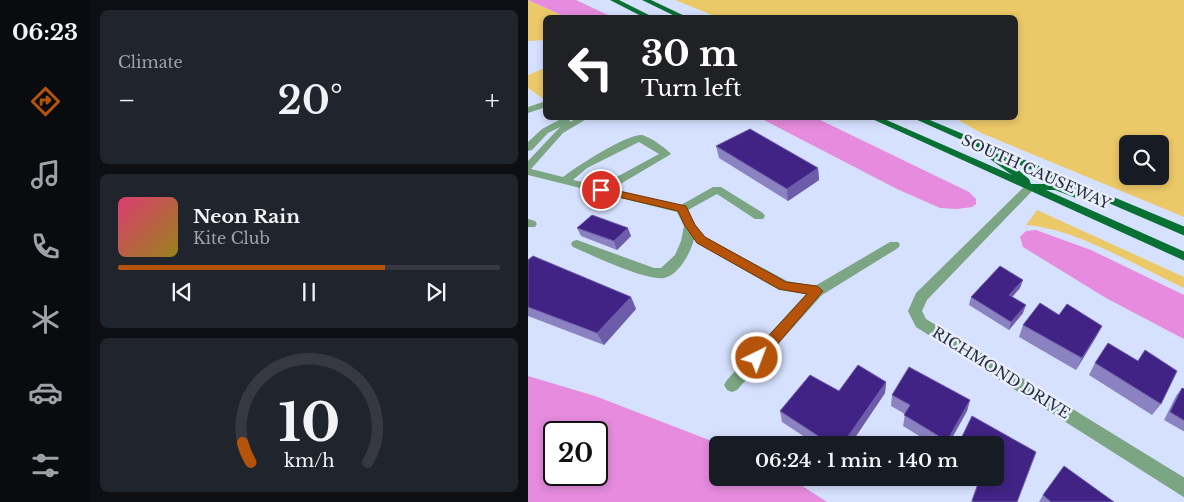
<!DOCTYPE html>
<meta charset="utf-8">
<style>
:root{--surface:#171b24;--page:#20242c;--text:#f1f3f6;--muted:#9ea1a6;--line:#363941;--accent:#b45309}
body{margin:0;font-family:"Libre Baskerville",serif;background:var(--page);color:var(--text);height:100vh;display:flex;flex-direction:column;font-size:19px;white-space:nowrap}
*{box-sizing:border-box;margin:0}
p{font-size:16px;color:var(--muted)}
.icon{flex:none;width:28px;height:28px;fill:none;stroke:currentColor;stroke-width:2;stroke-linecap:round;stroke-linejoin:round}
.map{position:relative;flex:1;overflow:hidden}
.details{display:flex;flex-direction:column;gap:10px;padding:10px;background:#0d0f14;width:438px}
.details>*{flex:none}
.hud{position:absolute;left:15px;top:15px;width:475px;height:105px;border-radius:8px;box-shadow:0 2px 8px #0003;background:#202124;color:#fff;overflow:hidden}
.tools{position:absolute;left:591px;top:135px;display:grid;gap:10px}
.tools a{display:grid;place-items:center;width:50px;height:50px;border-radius:8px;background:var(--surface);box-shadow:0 2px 8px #0003;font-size:25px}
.speed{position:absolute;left:15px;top:421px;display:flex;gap:10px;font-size:25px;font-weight:700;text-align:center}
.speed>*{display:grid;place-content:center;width:65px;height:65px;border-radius:50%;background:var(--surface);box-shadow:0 2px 8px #0003;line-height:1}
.speed .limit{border:2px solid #111;border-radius:8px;background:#fff;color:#111}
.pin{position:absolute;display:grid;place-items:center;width:42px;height:42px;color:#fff;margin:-21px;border:2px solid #fff;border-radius:50%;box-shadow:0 1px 5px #0007}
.me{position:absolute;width:55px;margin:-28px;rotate:42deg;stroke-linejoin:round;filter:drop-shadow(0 0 4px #0008)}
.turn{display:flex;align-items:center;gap:18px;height:105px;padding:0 15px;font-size:22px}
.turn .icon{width:65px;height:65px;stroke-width:2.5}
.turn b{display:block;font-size:35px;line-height:42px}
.big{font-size:38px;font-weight:600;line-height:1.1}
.details .card{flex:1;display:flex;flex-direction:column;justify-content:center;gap:8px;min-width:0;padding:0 18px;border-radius:8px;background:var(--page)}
.details .dial{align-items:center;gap:0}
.dial svg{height:130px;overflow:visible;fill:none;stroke:var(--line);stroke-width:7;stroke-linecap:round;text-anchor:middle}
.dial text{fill:var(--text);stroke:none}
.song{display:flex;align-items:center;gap:15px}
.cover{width:60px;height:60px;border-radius:8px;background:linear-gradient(135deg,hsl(340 70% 55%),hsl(50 70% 35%))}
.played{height:5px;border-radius:2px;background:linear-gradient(90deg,var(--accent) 70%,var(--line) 70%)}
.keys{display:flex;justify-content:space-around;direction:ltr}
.heat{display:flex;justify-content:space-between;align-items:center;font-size:28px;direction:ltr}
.trip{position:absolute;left:181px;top:436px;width:295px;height:50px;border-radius:8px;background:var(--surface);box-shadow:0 2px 8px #0003;font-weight:600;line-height:50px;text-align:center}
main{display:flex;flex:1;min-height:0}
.tab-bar{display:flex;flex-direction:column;width:90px;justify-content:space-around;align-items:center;background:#090b0e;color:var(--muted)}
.tab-bar .icon{width:35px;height:35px}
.tab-bar .active{color:var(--accent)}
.tab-bar b{font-size:22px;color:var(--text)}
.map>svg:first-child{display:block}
</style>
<main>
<nav class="tab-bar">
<b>06:23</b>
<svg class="icon active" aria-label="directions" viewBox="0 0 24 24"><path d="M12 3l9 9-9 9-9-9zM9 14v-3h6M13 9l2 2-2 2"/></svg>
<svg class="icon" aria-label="music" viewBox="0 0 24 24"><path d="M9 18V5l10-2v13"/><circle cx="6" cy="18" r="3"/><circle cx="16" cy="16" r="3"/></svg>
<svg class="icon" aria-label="phone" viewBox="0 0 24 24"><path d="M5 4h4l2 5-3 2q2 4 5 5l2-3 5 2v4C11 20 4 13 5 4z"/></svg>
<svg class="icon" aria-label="climate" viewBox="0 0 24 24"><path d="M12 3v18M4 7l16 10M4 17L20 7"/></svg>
<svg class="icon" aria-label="car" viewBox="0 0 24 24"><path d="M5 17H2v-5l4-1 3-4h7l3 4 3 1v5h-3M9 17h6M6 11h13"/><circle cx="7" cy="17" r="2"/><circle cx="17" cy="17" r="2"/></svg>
<svg class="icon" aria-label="filters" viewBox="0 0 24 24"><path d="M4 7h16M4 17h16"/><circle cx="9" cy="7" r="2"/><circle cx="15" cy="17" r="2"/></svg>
</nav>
<section class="details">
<div class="card"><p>Climate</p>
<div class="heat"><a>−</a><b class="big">20°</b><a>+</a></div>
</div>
<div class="card">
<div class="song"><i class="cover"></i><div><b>Neon Rain</b><p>Kite Club</p></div></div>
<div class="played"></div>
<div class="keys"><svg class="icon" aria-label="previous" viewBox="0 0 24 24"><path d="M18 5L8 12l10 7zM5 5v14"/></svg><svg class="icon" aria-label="pause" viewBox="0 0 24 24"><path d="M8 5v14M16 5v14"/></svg><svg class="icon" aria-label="next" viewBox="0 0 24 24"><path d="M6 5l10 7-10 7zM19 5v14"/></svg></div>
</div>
<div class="card dial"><svg viewBox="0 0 100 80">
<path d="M14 69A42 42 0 1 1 86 69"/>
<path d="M14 69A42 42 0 0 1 9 57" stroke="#b45309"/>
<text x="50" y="56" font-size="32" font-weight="700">10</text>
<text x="50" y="72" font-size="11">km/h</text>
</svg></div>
</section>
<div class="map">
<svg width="657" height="502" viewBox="0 0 657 502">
<rect width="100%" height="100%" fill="#d6e1ff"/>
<!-- green -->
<g fill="#ecc968" fill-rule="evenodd">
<path d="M0,0L38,17L18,18L17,40L0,41Z"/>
<path d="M147,0H656V217L453,133L427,118H488V18L189,17ZM600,144H632V176H600Z"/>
<path d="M17,68L18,100H17L0,88V75Z"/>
<path d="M509,210L656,277V288C611,267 546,228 498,225Z"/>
</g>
<!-- water -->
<g fill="#e68bde" fill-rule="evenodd">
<path d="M0,0H48L84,17H38Z"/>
<path d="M232,118H288L441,192L448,199V204L444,207L429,209L412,208L369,189Z"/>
<path d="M508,230L563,250L656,295V339L578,298L495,247L492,237L498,231Z"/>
<path d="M0,376L67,396L194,445H190V478H262L299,502H0ZM26,432H69V475H26Z"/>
</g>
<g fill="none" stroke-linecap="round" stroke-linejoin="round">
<!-- minor -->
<g fill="#7ba583" fill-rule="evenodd">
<path d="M18,101V107L0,113V107Z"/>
<path d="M35,118H41L42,122L49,118H60L35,133L3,169L35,177C46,168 100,133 114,135C122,137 138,148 143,154L84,189L153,205L185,187H193L235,213L237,216L235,219H227L189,194L160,210L167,224L177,237L259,281L287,286L362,242H370L372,245L370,248L294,295L209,390L204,392L199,390L196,385L199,380L278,294L251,290L169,243L166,239C163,252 151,275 136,278C117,281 64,255 45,247L43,244L45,241L49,240L126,268H133L147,255L153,241L156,226L149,212L0,175V161L32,127L20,133L4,150L0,151V142L14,129ZM111,142L131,154L72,186L45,180L59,168Z"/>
<path d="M502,184L508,187L506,189L399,300L394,311L398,319L657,478V498L388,327L380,311L388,293L498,185Z"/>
<path d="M0,219L7,221L9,224L7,227H0Z"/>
</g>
<!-- major -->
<g fill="#097033" fill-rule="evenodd">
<path d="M82,0H91L127,18H117Z"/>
<path d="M114,0H123L161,18H151Z"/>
<path d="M342,118H354L484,175L462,159L461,157L465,154L385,118H397L657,227V236L476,158L501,179L503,184H528L552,191L554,194L548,198L527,190H518L657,252V261Z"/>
</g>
</g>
<!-- wall -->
<g fill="#8b82c2">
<path d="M188,146L290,168L291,180L260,201L191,158Z"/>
<path d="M49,228L103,236L89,250L53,236Z"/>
<path d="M0,260L103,297L108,309L76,345L0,316Z"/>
<path d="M492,288L484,297L495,313L481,330L441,305L443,297Z"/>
<path d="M531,315L574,326L568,337L548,370L491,337L495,325Z"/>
<path d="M567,363L633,404L624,415L561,375Z"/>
<path d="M358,382L357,393L322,445H289L254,422L252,411L311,391Z"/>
<path d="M654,388L657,389V432L636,420L648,396Z"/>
<path d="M364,395L442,400L439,411L420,445H406L375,426L377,414L363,406Z"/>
<path d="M434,478H468L489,502H443L449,486Z"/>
<path d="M515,495L586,502H511Z"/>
</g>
<!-- shaded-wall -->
<g fill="#6d5ca9">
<path d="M290,168L291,180L260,201L259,189Z"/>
<path d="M100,228L103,236L89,250L86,241Z"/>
<path d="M495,280L492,288L479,303L481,295Z"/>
<path d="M103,297L108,309L76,345L69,333Z"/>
<path d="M498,305L495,313L481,330L483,322Z"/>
<path d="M574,326L568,337L548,370L554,358Z"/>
<path d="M358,382L357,393L322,445H314Z"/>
<path d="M442,400L439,411L420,445H418L419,441Z"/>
</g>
<!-- building -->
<g fill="#402384" stroke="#6d5ca9">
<path d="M222,129L290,168L259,189L188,146Z"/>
<path d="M64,215L100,228L86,241L49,228Z"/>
<path d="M5,256L103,297L69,333L0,307V260Z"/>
<path d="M472,266L495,280L481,295L498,305L483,322L443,297Z"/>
<path d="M512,303L531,315L539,304L574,326L554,358L495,325Z"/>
<path d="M580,343L610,361L617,350L649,371L633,404L567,363Z"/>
<path d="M330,365L358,382L314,445H304L252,411L282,375L311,391Z"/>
<path d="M381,367L442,400L419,441L376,415L382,405L364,395Z"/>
<path d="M654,388L657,389V421L642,412Z"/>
<path d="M444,416L508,452L489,502H446L444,501L452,478H468V445H430Z"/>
<path d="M536,466L586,502H523L515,495Z"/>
</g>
<!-- route -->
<path fill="#b45309" stroke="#753606" d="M73,187L158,206L167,225L177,237L258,282L289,286L295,291L234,362H224L222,358L224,354L279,294L251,289L169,243L157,226L150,211L69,192V188Z"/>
<g text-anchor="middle" stroke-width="5" stroke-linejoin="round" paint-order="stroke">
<!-- street labels -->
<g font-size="15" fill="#2a2f3d" stroke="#e9eefd">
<text transform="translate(508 172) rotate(24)" y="5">SOUTH CAUSEWAY</text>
<text transform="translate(473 373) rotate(32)" y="5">RICHMOND DRIVE</text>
</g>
</g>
</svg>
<div class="tools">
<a><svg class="icon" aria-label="search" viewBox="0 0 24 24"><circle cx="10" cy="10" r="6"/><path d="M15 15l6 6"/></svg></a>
</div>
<div class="speed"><div class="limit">20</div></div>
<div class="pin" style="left:73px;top:190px;background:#d93025"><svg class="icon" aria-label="arrive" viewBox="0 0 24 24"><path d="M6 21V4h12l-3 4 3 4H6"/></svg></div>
<svg class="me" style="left:229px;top:358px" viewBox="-20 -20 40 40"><circle r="17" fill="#b45309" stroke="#fff" stroke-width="3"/><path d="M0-11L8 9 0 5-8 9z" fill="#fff"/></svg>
<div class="trip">06:24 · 1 min · 140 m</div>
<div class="hud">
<div class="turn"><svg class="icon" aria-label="left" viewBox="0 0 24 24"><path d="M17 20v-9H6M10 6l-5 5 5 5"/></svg><div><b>30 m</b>Turn left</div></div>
</div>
</div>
</main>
